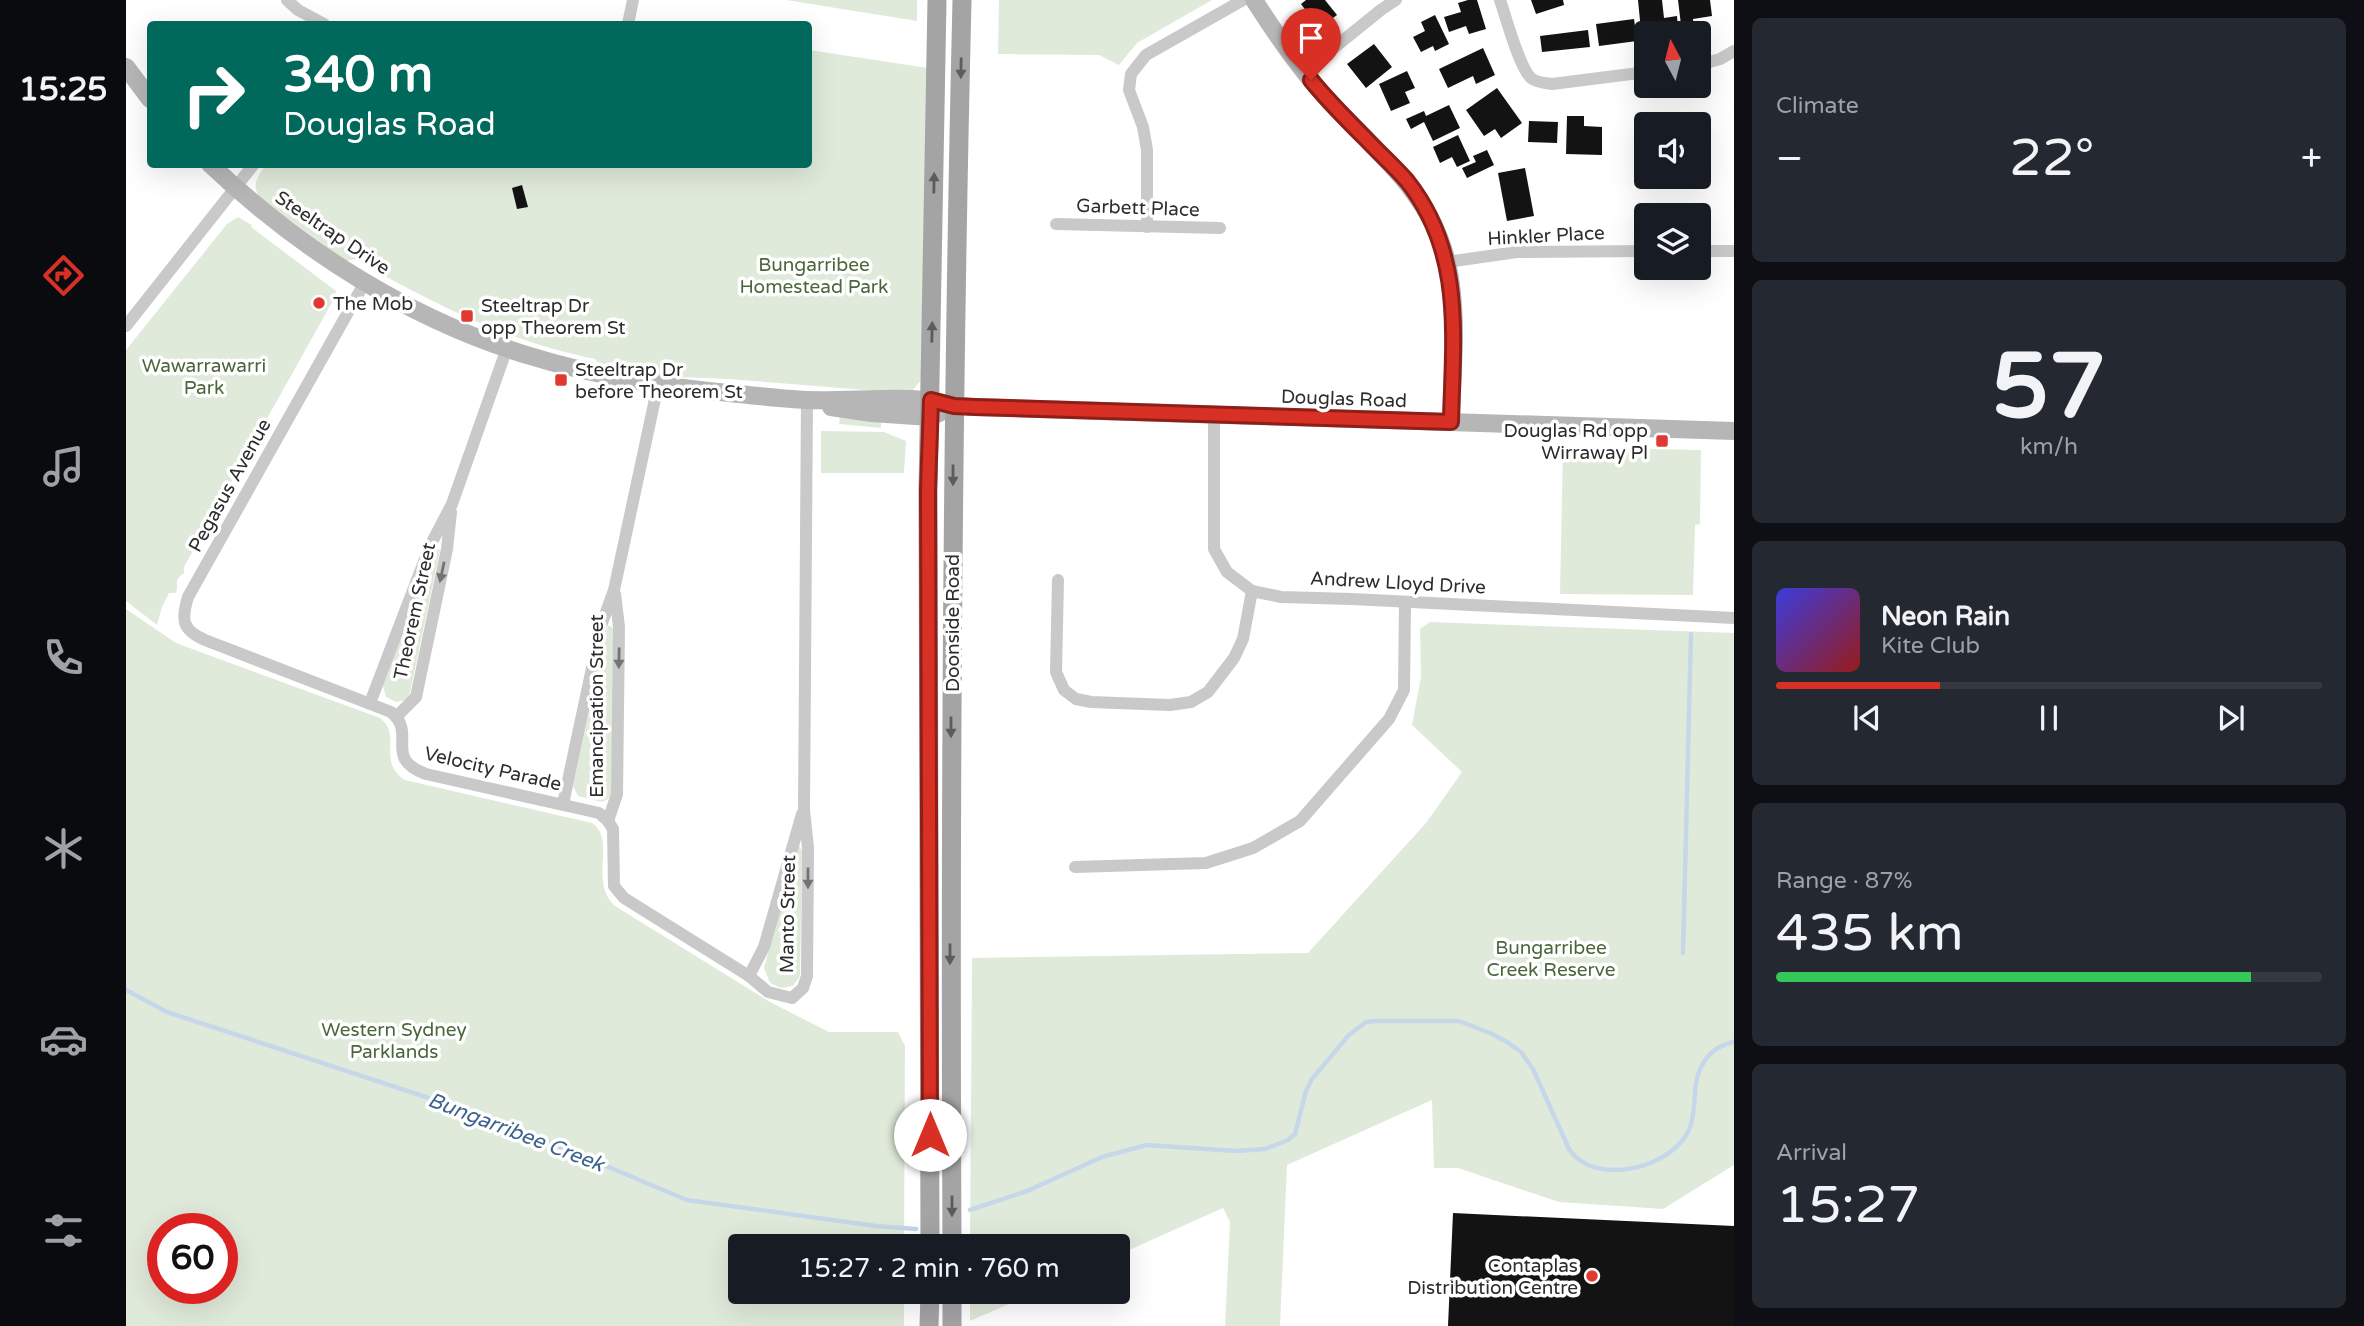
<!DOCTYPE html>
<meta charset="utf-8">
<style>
:root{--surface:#171b24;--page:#242831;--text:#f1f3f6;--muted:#9ea1a6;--line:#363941;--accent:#d93025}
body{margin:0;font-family:"Varela Round",sans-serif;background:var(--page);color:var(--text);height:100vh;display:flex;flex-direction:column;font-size:26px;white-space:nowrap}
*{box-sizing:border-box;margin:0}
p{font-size:23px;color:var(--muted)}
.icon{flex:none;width:38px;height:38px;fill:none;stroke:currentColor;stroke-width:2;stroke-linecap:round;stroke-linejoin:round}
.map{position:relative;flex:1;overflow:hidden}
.side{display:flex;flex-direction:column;gap:18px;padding:18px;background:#0d0f14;width:630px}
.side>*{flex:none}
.top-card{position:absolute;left:21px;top:21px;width:665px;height:147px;border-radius:7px;box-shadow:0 7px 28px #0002;background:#00695c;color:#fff;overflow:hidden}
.needle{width:46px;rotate:353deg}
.fabs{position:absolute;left:1508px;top:21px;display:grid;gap:14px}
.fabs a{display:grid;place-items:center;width:77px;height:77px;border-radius:7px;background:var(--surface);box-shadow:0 7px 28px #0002;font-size:35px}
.speed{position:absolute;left:21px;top:1213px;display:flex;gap:14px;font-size:35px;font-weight:700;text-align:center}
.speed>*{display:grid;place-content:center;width:91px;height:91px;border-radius:50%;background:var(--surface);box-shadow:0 7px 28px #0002;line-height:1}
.speed .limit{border:10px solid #d22;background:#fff;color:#111}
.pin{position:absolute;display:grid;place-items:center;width:60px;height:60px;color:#fff;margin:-72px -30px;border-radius:50% 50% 50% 0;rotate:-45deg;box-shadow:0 0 7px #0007}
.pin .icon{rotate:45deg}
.me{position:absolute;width:77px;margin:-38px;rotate:0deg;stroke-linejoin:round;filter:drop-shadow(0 0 5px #0008)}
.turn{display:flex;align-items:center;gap:24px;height:147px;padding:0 21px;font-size:32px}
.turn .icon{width:91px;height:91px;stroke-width:2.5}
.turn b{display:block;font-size:49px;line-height:60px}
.big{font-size:52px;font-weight:600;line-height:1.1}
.side .tile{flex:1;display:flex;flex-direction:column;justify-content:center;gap:10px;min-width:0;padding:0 24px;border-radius:10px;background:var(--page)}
.side .dial{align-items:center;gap:0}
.dial b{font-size:91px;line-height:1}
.song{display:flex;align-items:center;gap:21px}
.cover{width:84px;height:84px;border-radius:10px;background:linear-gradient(135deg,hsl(240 70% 55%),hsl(0 70% 35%))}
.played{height:7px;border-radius:4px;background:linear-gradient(90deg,var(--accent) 30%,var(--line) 30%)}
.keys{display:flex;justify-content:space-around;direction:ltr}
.heat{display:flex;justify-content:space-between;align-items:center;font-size:38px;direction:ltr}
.charge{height:10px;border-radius:5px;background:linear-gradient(90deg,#34c759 87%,var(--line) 0)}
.trip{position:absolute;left:602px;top:1234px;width:402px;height:70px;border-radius:7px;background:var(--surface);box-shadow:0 7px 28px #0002;font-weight:600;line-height:70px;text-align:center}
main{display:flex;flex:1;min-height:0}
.tab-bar{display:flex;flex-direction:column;width:126px;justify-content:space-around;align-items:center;background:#090b0e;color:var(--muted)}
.tab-bar .icon{width:49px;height:49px}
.tab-bar .active{color:var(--accent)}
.tab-bar b{font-size:32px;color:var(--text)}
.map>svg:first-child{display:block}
</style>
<main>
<nav class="tab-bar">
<b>15:25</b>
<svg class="icon active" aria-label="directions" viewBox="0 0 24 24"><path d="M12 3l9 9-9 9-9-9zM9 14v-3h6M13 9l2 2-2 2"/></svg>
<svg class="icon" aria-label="music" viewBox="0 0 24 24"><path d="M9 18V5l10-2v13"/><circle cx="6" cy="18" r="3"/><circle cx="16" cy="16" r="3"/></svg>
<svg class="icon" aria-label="phone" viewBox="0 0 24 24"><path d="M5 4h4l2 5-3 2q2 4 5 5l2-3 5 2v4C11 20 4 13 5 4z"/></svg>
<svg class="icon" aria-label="climate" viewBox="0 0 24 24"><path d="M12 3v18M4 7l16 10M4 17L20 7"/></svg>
<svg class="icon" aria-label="car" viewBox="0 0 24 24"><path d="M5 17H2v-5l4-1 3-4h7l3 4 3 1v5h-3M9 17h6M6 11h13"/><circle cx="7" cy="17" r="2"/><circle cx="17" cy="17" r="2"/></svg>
<svg class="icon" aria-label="filters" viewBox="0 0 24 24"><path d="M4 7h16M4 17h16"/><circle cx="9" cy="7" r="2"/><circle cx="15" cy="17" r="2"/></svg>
</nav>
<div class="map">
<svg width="1608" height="1326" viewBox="0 0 1608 1326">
<rect width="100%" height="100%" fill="#fff"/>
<!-- green -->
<g fill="#e0eada" fill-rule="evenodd">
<path d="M660,0H791V21Z"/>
<path d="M873,0H1086L1011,43L993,65L973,55L872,54Z"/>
<path d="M683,50L802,68L796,379L786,391L777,393L603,379L528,376L474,366L469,359C383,342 305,303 229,259L220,261L136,200C124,186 131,177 141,164H682Z"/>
<path d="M112,217L126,225L125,227L210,291L209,297L58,567V573C50,579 51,580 51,589L50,593H43L36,607L31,625L0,601V350L101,224Z"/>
<path d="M714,416L755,421V428L713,424Z"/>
<path d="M695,431L758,432L780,441L778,473H695Z"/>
<path d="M1437,447L1575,450L1574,524L1569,525L1567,595L1434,594Z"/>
<path d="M312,548L314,551L283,697L280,700L270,702L260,697L257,686L309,549Z"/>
<path d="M0,609L50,643L254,718C277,736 250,761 279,780L466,823C491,840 462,882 489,906L644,1002L703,1032H772L779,1046L778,1246H614V1292H778V1326H0ZM37,1228H96V1288H37Z"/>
<path d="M1304,622L1608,633V1165L1537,1209L1433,1202L1332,1168H1308L1306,1100L1161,1165L1154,1326H1099L1104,1222L1097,1208L992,1255V1246H844L846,958L1182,953L1300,823L1336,772L1286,725L1295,677L1294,629Z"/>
<path d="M482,626H485L487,629L486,791L482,799L476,802L452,796L447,786Z"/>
<path d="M673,846L676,850L674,976L667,986L655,988L644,983L638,968L670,849Z"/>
<path d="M844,1292H910L844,1321Z"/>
</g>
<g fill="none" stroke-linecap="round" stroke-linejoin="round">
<!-- stream -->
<g stroke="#c6d7ea" stroke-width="4.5">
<path d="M1557,953L1565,634"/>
<path d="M0,990L41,1012L373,1121L561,1200L750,1226L790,1229"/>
<path d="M844,1210L901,1191L976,1157L1021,1145L1110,1151L1139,1149L1162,1140L1169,1134L1180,1091L1186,1079L1223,1035L1240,1022L1249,1021H1333L1364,1033L1381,1042L1395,1052L1407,1069L1443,1149C1468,1187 1545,1169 1563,1130C1572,1110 1565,1086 1575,1067C1582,1053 1593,1045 1608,1042"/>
</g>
</g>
<!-- building -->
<g fill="#131313">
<path d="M1180,0H1199L1211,15L1193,28L1175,4Z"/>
<path d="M1342,0H1351L1360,29L1343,34L1340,26L1323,32L1318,17L1335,12L1332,3Z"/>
<path d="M1405,0H1437L1438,5L1410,14Z"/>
<path d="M1512,0H1536L1538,18L1551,16L1552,32L1521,33V40L1516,41Z"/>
<path d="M1552,0H1584L1586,16L1567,19L1568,33H1556Z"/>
<path d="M1309,15L1323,44L1309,51L1307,46L1295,52L1287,37L1299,31L1295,22Z"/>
<path d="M1508,19L1511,41L1473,46L1470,24Z"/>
<path d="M1462,30L1464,47L1416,52L1414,36Z"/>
<path d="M1248,44L1266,67L1240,88L1221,64Z"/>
<path d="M1357,48L1369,75L1350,84L1347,76L1322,88L1313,69Z"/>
<path d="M1281,71L1289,88L1279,92L1284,103L1265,111L1253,84Z"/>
<path d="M1371,88L1396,123L1375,138L1369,129L1358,136L1340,110Z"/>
<path d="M1323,105L1334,128L1307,141L1298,122L1285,129L1280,119L1298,111L1300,116Z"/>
<path d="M1441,116H1458V126L1476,127V155L1440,154Z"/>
<path d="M1403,121L1432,122L1431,143L1402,142Z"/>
<path d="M1332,135L1344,161L1331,167L1326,157L1314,163L1307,147Z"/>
<path d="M1361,150L1368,165L1341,178L1336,168L1350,162L1347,156Z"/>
<path d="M1399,168L1408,216L1381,221L1372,173Z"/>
<path d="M396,185L402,207L391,209L386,188Z"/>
<path d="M1327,1213L1608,1226V1326H1322Z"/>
</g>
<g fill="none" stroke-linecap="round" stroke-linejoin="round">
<!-- street -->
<g stroke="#c9c9c9" stroke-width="12">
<path d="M161,0L172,10L198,24"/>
<path d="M1374,0C1380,17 1393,67 1405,78C1411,83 1419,83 1426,84L1521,72"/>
<path d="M502,24L507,0"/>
<path d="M1573,65L1594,59L1608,51"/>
<path d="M1178,72L1256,9L1270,0"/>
<path d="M930,224L1094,228"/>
<path d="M1021,227V150L1017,127L1003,90L1005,74L1020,55L1117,0"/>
<path d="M1573,251H1608"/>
<path d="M1321,262L1391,252L1521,251"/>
<path d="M239,282L62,597C55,620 56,630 79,640L265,712C292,734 256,758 300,774L473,813L482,821L487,829L488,886L498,898L623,976L642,992L666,998L677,988L681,976L682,848L678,810L681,400"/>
<path d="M0,326L128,164"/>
<path d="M1088,415V549L1101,572L1126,591L1155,597L1226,599L1608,618"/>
<path d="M932,580L930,672L938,690L950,699L965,702L1044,705L1065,702L1082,692L1108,658L1117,639L1126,591"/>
<path d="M244,703L304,546L326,504L381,348"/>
<path d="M270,717L290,697L321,549L325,512"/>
<path d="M437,804L475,626L488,590L532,385"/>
<path d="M482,821L491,794L493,627L489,594"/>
<path d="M949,867L1080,863L1127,848L1174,821L1263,719L1278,690L1279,602"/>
<path d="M623,976L638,947L676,814"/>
</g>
<!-- secondary -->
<g stroke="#b6b6b6" stroke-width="18">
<path d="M1128,0C1151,36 1175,71 1204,102C1250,151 1306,194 1321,263C1333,314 1326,369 1325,422"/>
<path d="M0,67L24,99"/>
<path d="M84,164C174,250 285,320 404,356C472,377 541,387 612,394C634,396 658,399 680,400C715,401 751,398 786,399C808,400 827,406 849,407L1608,431"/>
<path d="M705,407L746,413L804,417L815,412"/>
</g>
<!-- primary -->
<g stroke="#a4a4a4" stroke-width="19">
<path d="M804,1246L802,490L811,0"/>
<path d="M826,1246C824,831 826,415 836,0"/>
<path d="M826,1292V1326"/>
<path d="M803,1326L804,1292"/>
</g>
</g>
<!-- one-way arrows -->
<defs><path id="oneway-solid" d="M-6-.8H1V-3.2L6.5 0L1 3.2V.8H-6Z" transform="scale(1.75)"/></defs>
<g fill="#5c5c5c">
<use href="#oneway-solid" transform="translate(835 68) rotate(91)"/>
<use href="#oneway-solid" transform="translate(808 183) rotate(-89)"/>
<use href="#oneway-solid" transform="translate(806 332) rotate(-89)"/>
<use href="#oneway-solid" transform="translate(827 475) rotate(90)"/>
<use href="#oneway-solid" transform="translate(825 727) rotate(90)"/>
<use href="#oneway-solid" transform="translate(824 954) rotate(90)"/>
<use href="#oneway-solid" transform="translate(826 1206) rotate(90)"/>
</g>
<g fill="#737373">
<use href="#oneway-solid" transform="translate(316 572) rotate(102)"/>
<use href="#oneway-solid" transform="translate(493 658) rotate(91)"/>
<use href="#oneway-solid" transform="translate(682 878) rotate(90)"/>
</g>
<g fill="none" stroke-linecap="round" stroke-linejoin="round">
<defs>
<path id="route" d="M804,1135L802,490L805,400L828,406L849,407L1325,422C1327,335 1338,253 1281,181C1268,166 1253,153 1240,139C1221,120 1202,101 1185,80"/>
</defs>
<!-- route casing -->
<use href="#route" stroke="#8d1f18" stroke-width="18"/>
<!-- route -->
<use href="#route" stroke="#d93025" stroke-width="12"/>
</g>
<!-- markers -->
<g fill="#e13930" stroke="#fff" stroke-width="2.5">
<circle cx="193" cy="303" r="7"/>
<rect x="334" y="309" width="14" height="14" rx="3.5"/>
<rect x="428" y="373" width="14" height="14" rx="3.5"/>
<rect x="1529" y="434" width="14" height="14" rx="3.5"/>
<circle cx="1466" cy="1276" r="7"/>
</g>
<g text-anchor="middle" stroke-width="7" stroke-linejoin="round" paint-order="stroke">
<!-- street labels -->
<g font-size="19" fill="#2c2c2c" stroke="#fff">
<text transform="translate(1012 207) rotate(2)" y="7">Garbett Place</text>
<text transform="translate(207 232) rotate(34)" y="7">Steeltrap Drive</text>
<text transform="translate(1420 235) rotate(-3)" y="7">Hinkler Place</text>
<text transform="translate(1218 398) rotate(2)" y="7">Douglas Road</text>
<text transform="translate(103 485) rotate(-61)" y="7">Pegasus Avenue</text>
<text transform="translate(1272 582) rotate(3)" y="7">Andrew Lloyd Drive</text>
<text transform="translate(288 611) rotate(-78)" y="7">Theorem Street</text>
<text transform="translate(826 623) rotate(-90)" y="7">Doonside Road</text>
<text transform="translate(470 706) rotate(-90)" y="7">Emancipation Street</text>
<text transform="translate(367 768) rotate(13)" y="7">Velocity Parade</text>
<text transform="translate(661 914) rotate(-89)" y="7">Manto Street</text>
</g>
<!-- park labels -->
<g font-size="19" fill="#4a673b" stroke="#fff">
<text x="688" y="271">Bungarribee<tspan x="688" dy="22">Homestead Park</tspan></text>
<text x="78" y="372">Wawarrawarri<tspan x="78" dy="22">Park</tspan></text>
<text x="1425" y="954">Bungarribee<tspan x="1425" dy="22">Creek Reserve</tspan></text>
<text x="268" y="1036">Western Sydney<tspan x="268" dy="22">Parklands</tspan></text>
</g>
<!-- poi labels -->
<g font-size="19" fill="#2c2c2c" stroke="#fff" text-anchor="start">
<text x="207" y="310">The Mob</text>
<text x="355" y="312">Steeltrap Dr<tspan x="355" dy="22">opp Theorem St</tspan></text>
<text x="449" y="376">Steeltrap Dr<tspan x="449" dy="22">before Theorem St</tspan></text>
<text x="1522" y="437" text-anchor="end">Douglas Rd opp<tspan x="1522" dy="22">Wirraway Pl</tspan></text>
<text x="1452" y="1272" text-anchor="end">Contaplas<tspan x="1452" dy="22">Distribution Centre</tspan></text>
</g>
<!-- water labels -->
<g font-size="21" font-style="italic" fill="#3c638c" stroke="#fff">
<text transform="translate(390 1132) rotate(21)" y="7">Bungarribee Creek</text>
</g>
</g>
</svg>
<div class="fabs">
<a><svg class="needle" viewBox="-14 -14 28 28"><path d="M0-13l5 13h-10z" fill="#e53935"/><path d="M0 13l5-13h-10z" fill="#9ea1a6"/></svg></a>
<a><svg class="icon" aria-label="sound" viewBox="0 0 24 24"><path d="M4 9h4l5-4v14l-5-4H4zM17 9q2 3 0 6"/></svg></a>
<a><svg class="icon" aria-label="layers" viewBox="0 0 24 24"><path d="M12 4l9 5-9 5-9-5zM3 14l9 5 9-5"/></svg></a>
</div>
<div class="speed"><div class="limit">60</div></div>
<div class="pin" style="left:1185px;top:80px;background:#d93025"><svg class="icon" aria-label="arrive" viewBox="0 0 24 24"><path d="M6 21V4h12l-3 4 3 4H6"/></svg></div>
<svg class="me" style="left:804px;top:1135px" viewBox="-20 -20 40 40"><circle r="19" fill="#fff"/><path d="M0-13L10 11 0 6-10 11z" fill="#d93025"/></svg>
<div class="trip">15:27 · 2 min · 760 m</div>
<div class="top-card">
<div class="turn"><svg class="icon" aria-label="right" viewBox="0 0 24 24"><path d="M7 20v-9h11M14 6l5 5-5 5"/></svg><div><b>340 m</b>Douglas Road</div></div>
</div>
</div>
<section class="side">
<div class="tile"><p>Climate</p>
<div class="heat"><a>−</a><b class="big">22°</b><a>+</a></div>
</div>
<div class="tile dial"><b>57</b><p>km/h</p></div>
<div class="tile">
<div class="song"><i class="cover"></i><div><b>Neon Rain</b><p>Kite Club</p></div></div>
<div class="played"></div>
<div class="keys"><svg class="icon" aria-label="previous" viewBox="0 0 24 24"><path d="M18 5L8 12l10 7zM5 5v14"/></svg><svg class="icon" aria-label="pause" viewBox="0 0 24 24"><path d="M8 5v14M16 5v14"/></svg><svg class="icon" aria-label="next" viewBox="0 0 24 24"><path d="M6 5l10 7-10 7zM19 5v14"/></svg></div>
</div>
<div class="tile"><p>Range · 87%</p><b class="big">435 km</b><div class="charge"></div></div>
<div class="tile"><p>Arrival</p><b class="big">15:27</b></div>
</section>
</main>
